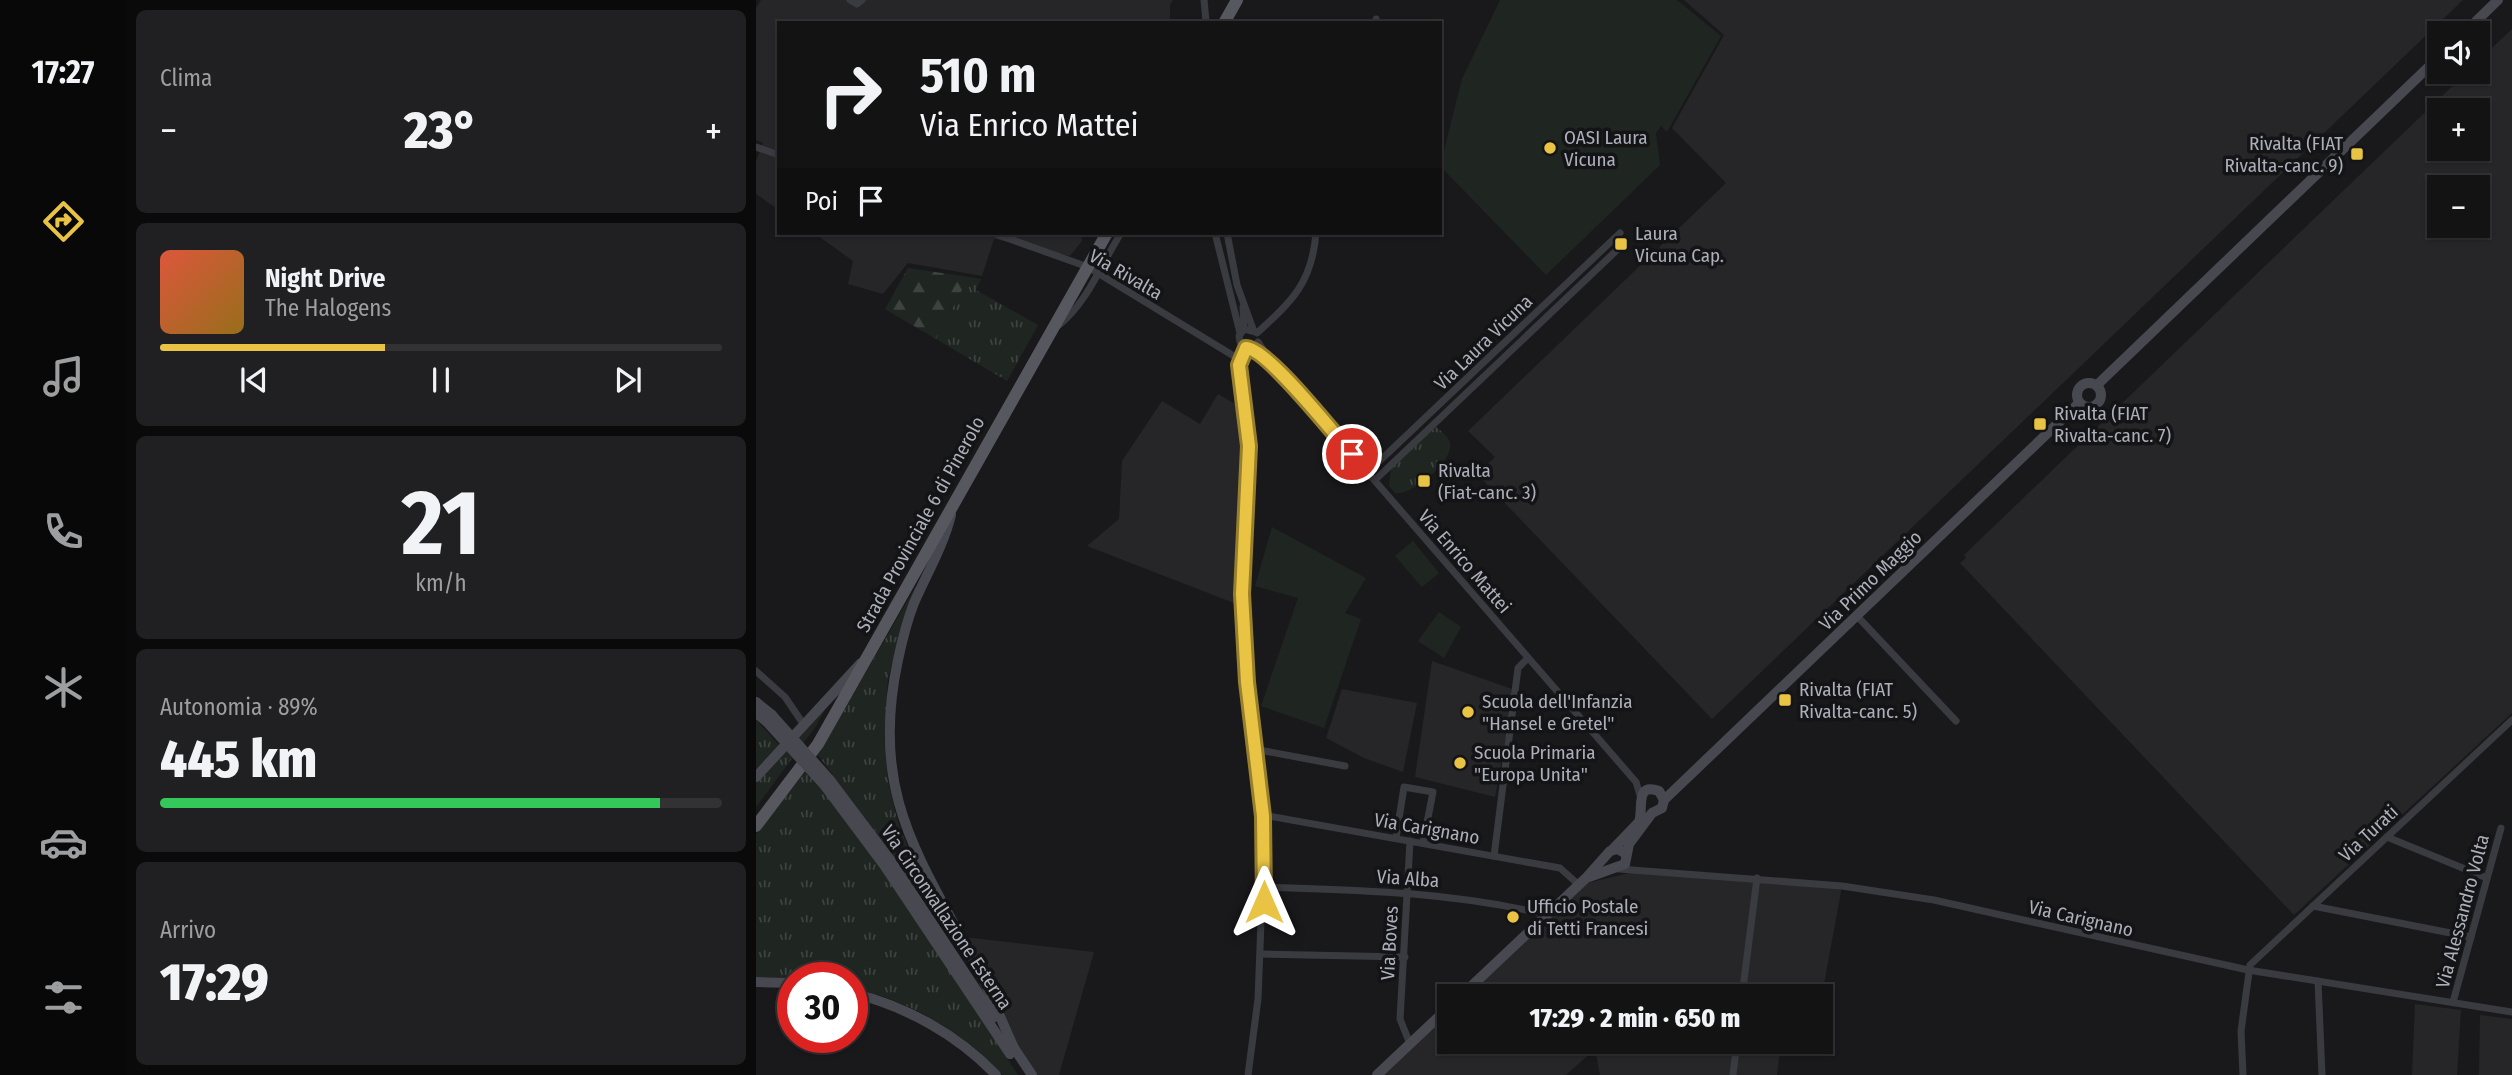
<!DOCTYPE html>
<html lang="it">
<meta charset="utf-8">
<style>
:root{--surface:#131314;--page:#202022;--text:#f1f3f6;--muted:#9d9ea0;--line:#323234;--accent:#e9c444}
body{margin:0;font-family:"Fira Sans Condensed",sans-serif;background:var(--page);color:var(--text);height:100vh;display:flex;flex-direction:column;font-size:26px;white-space:nowrap}
*{box-sizing:border-box;margin:0}
p{font-size:23px;color:var(--muted)}
.icon{flex:none;width:38px;height:38px;fill:none;stroke:currentColor;stroke-width:2;stroke-linecap:round;stroke-linejoin:round}
.map{position:relative;flex:1;overflow:hidden}
.panel{display:flex;flex-direction:column;gap:10px;padding:10px;background:#0a0a0b;width:630px}
.panel>*{flex:none}
.top-card{position:absolute;left:21px;top:21px;width:665px;height:214px;border-radius:0px;box-shadow:0 2px 5px #0004,0 0 0 2px var(--line);background:#131314;color:var(--text);overflow:hidden}
.fabs{position:absolute;left:1671px;top:21px;display:grid;gap:14px}
.fabs a{display:grid;place-items:center;width:63px;height:63px;border-radius:0px;background:var(--surface);box-shadow:0 2px 5px #0004,0 0 0 2px var(--line);font-size:35px}
.speed{position:absolute;left:21px;top:962px;display:flex;gap:14px;font-size:35px;font-weight:700;text-align:center}
.speed>*{display:grid;place-content:center;width:91px;height:91px;border-radius:50%;background:var(--surface);box-shadow:0 2px 5px #0004,0 0 0 2px var(--line);line-height:1}
.speed .limit{border:10px solid #d22;background:#fff;color:#111}
.pin{position:absolute;display:grid;place-items:center;width:60px;height:60px;color:#fff;margin:-30px;border:4px solid #fff;border-radius:50%;box-shadow:0 2px 7px #0007}
.me{position:absolute;width:77px;margin:-38px;rotate:0deg;stroke-linejoin:round;filter:drop-shadow(0 0 5px #0008)}
.turn{display:flex;align-items:center;gap:24px;height:147px;padding:0 28px;font-size:32px}
.turn .icon{width:91px;height:91px;stroke-width:2.5}
.turn b{display:block;font-size:49px;line-height:60px}
.then{display:flex;align-items:center;height:66px;padding:0 28px;background:#0003;gap:14px;font-size:26px}
.big{font-size:52px;font-weight:800;line-height:1.1}
.panel .card{flex:1;display:flex;flex-direction:column;justify-content:center;gap:10px;min-width:0;padding:0 24px;border-radius:10px;background:var(--page)}
.panel .dial{align-items:center;gap:0}
.dial b{font-size:91px;line-height:1}
.song{display:flex;align-items:center;gap:21px}
.cover{width:84px;height:84px;border-radius:10px;background:linear-gradient(135deg,hsl(10 70% 55%),hsl(40 70% 35%))}
.played{height:7px;border-radius:4px;background:linear-gradient(90deg,var(--accent) 40%,var(--line) 40%)}
.keys{display:flex;justify-content:space-around;direction:ltr}
.heat{display:flex;justify-content:space-between;align-items:center;font-size:38px;direction:ltr}
.charge{height:10px;border-radius:5px;background:linear-gradient(90deg,#34c759 89%,var(--line) 0)}
.trip{position:absolute;left:681px;top:984px;width:396px;height:70px;border-radius:0px;background:var(--surface);box-shadow:0 2px 5px #0004,0 0 0 2px var(--line);font-weight:800;line-height:70px;text-align:center}
main{display:flex;flex:1;min-height:0}
.menu{display:flex;flex-direction:column;width:126px;justify-content:space-around;align-items:center;background:#080808;color:var(--muted)}
.menu .icon{width:49px;height:49px}
.menu .on{color:var(--accent)}
.menu b{font-size:32px;color:var(--text)}
.map>svg:first-child{display:block}
</style>
<main>
<nav class="menu">
<b>17:27</b>
<svg class="icon on" aria-label="directions" viewBox="0 0 24 24"><path d="M12 3l9 9-9 9-9-9zM9 14v-3h6M13 9l2 2-2 2"/></svg>
<svg class="icon" aria-label="music" viewBox="0 0 24 24"><path d="M9 18V5l10-2v13"/><circle cx="6" cy="18" r="3"/><circle cx="16" cy="16" r="3"/></svg>
<svg class="icon" aria-label="phone" viewBox="0 0 24 24"><path d="M5 4h4l2 5-3 2q2 4 5 5l2-3 5 2v4C11 20 4 13 5 4z"/></svg>
<svg class="icon" aria-label="climate" viewBox="0 0 24 24"><path d="M12 3v18M4 7l16 10M4 17L20 7"/></svg>
<svg class="icon" aria-label="car" viewBox="0 0 24 24"><path d="M5 17H2v-5l4-1 3-4h7l3 4 3 1v5h-3M9 17h6M6 11h13"/><circle cx="7" cy="17" r="2"/><circle cx="17" cy="17" r="2"/></svg>
<svg class="icon" aria-label="filters" viewBox="0 0 24 24"><path d="M4 7h16M4 17h16"/><circle cx="9" cy="7" r="2"/><circle cx="15" cy="17" r="2"/></svg>
</nav>
<section class="panel">
<div class="card"><p>Clima</p>
<div class="heat"><a>−</a><b class="big">23°</b><a>+</a></div>
</div>
<div class="card">
<div class="song"><i class="cover"></i><div><b>Night Drive</b><p>The Halogens</p></div></div>
<div class="played"></div>
<div class="keys"><svg class="icon" aria-label="previous" viewBox="0 0 24 24"><path d="M18 5L8 12l10 7zM5 5v14"/></svg><svg class="icon" aria-label="pause" viewBox="0 0 24 24"><path d="M8 5v14M16 5v14"/></svg><svg class="icon" aria-label="next" viewBox="0 0 24 24"><path d="M6 5l10 7-10 7zM19 5v14"/></svg></div>
</div>
<div class="card dial"><b>21</b><p>km/h</p></div>
<div class="card"><p>Autonomia · 89%</p><b class="big">445 km</b><div class="charge"></div></div>
<div class="card"><p>Arrivo</p><b class="big">17:29</b></div>
</section>
<div class="map">
<svg width="1756" height="1075" viewBox="0 0 1756 1075">
<defs>
<pattern id="grass-tufts" width="24" height="20" patternUnits="userSpaceOnUse" patternTransform="scale(1.75)"><rect width="24" height="20" fill="#1f2621"/><path d="M3 7l-1-3M5 7V3M7 7l1-3M15 17l-1-3M17 17v-4M19 17l1-3" fill="none" stroke="#3d433f"/></pattern>
<pattern id="forest-firs" width="22" height="20" patternUnits="userSpaceOnUse" patternTransform="scale(1.75)"><rect width="22" height="20" fill="#1f2621"/><path d="M5 1l3.5 6h-7zM16 11l3.5 6h-7z" fill="#3d433f"/></pattern>
</defs>
<rect width="100%" height="100%" fill="#19191b"/>
<!-- built -->
<g fill="#262528" fill-rule="evenodd">
<path d="M5,0H417L414,4V23H23V210L0,194V161L7,143L0,140V8Z"/>
<path d="M928,0H1707L956,719L721,474L739,457L712,431L970,183L916,128L968,35Z"/>
<path d="M1756,29V713L1538,915L1204,563L1210,558L1208,555L1711,72H1722V61ZM1684,110H1722V149H1684ZM1684,187H1722V226H1684Z"/>
<path d="M58,233H325L326,241L314,256L238,239L226,276L152,263L127,294L92,284L97,261Z"/>
<path d="M462,394L488,409L490,444L483,605L331,546L363,519L366,461L406,401L444,424Z"/>
<path d="M676,661L759,690L739,797L659,777Z"/>
<path d="M586,689L661,703L647,772L608,758L570,738Z"/>
<path d="M886,870L1086,886L1064,1006V996H705L823,885Z"/>
<path d="M208,937L338,952L303,1075H281L258,1040L237,987Z"/>
<path d="M1659,1004L1705,1010L1701,1075H1656Z"/>
<path d="M693,1007V1041H1025L1021,1075H844L839,1049L810,1075H621Z"/>
<path d="M1724,1015L1756,1019V1075H1723Z"/>
</g>
<!-- grass -->
<g fill="url(#grass-tufts)">
<path d="M213,277L225,279L220,290L282,325L251,381L180,339Z"/>
<path d="M679,426C685,431 692,436 694,443C698,461 656,496 639,493L633,486L635,468Z"/>
<path d="M160,586L132,677L128,735L132,782L141,819L155,856L212,965L139,858L62,755Z"/>
<path d="M76,697L60,726L0,807V783Z"/>
<path d="M0,720L23,745L0,769Z"/>
<path d="M50,771C130,864 194,972 262,1075H247C207,1032 154,1000 96,988V978L0,977V834Z"/>
</g>
<!-- forest -->
<path fill="url(#forest-firs)" d="M152,268L213,277L180,339L129,309Z"/>
<!-- green -->
<g fill="#1f2621">
<path d="M744,0H921L965,36L911,132L905,126L900,133L904,165L790,275L684,166L706,79Z"/>
<path d="M516,527L610,578L589,613L605,619L568,728L505,706L542,598L499,586Z"/>
<path d="M657,541L683,573L666,587L639,556Z"/>
<path d="M683,612L705,627L688,658L662,641Z"/>
</g>
<g fill="none" stroke-linecap="round" stroke-linejoin="round">
<!-- minor -->
<g stroke="#3a3b40" stroke-width="7">
<path d="M94,0L101,4L106,0"/>
<path d="M448,0L450,21"/>
<path d="M619,23L620,19"/>
<path d="M0,147L23,155"/>
<path d="M237,233L332,267L481,358"/>
<path d="M459,233L484,333"/>
<path d="M471,233L481,285L497,329"/>
<path d="M487,307L488,329"/>
<path d="M303,325C331,303 346,263 365,233"/>
<path d="M500,332L488,329L483,336L484,342L514,361"/>
<path d="M501,333C536,301 556,283 560,233"/>
<path d="M502,342L515,361L880,782L884,795"/>
<path d="M486,345L481,358L493,446L486,594L488,633L508,845L502,999L492,1075"/>
<path d="M612,472L864,233"/>
<path d="M619,480L861,250"/>
<path d="M1101,616L1200,721"/>
<path d="M0,671L29,697L48,725"/>
<path d="M498,749L589,766"/>
<path d="M507,815L804,868L823,885"/>
<path d="M1631,837L1731,878"/>
<path d="M640,838L648,787L677,792L667,843"/>
<path d="M654,841L644,1019L654,1044"/>
<path d="M738,856L762,668L772,658"/>
<path d="M863,869L1086,886L1178,900L1492,970L1756,1012"/>
<path d="M508,887C604,890 698,892 792,915"/>
<path d="M1557,906L1715,937"/>
<path d="M505,954L649,957"/>
<path d="M1562,981L1566,1075"/>
<path d="M986,996L1001,878"/>
<path d="M1697,1002L1745,828"/>
<path d="M977,1075L981,1041"/>
<path d="M1487,1075L1485,1031L1494,965L1756,720"/>
</g>
<!-- secondary -->
<g stroke="#484950" stroke-width="10">
<path d="M1708,33L1742,0"/>
<circle cx="1333" cy="395" r="12"/>
<path d="M1341,385L1684,56"/>
<path d="M195,515C187,547 171,573 158,603C151,621 146,641 142,660C112,798 167,861 225,975C237,999 247,1024 258,1048"/>
<path d="M0,702L16,715"/>
<path d="M0,713L10,721"/>
<path d="M0,777L105,663"/>
<path d="M74,780L135,861L238,1017"/>
<path d="M69,786L128,865L254,1054"/>
<path d="M908,800L1323,403"/>
<path d="M833,877L869,864L873,844L896,813L906,808L908,800L903,791C878,782 888,809 883,822L857,849"/>
<path d="M0,982L37,983"/>
<path d="M96,993C150,1006 202,1035 240,1075"/>
<path d="M705,996L830,878L854,851L862,849L870,854"/>
<path d="M254,1042L276,1075"/>
<path d="M621,1075L693,1007"/>
</g>
<!-- primary -->
<g stroke="#57575f" stroke-width="12">
<path d="M468,23L481,0"/>
<path d="M0,826L62,744L351,233"/>
</g>
<!-- secondary-bridge -->
<g stroke="#484950" stroke-width="10">
<path d="M16,715L74,780"/>
<path d="M10,721L69,786"/>
</g>
</g>
<g fill="none" stroke-linecap="round" stroke-linejoin="round">
<defs>
<path id="route" d="M508,902L507,816L491,682L486,594L493,446L483,365L490,348C511,348 578,434 596,454"/>
</defs>
<!-- route casing -->
<use href="#route" stroke="#977f2c" stroke-width="18"/>
<!-- route -->
<use href="#route" stroke="#e9c444" stroke-width="12"/>
</g>
<!-- markers -->
<g fill="#e9c444" stroke="#141416" stroke-width="2.5">
<circle cx="794" cy="148" r="7"/>
<rect x="1594" y="147" width="14" height="14" rx="3.5"/>
<rect x="858" y="237" width="14" height="14" rx="3.5"/>
<rect x="1277" y="417" width="14" height="14" rx="3.5"/>
<rect x="661" y="474" width="14" height="14" rx="3.5"/>
<rect x="1022" y="693" width="14" height="14" rx="3.5"/>
<circle cx="712" cy="712" r="7"/>
<circle cx="704" cy="763" r="7"/>
<circle cx="757" cy="917" r="7"/>
</g>
<g text-anchor="middle" stroke-width="7" stroke-linejoin="round" paint-order="stroke">
<!-- poi labels -->
<g font-size="19" fill="#acafba" stroke="#141416" text-anchor="start">
<text x="808" y="144">OASI Laura<tspan x="808" dy="22">Vicuna</tspan></text>
<text x="1587" y="150" text-anchor="end">Rivalta (FIAT<tspan x="1587" dy="22">Rivalta-canc. 9)</tspan></text>
<text x="879" y="240">Laura<tspan x="879" dy="22">Vicuna Cap.</tspan></text>
<text x="1298" y="420">Rivalta (FIAT<tspan x="1298" dy="22">Rivalta-canc. 7)</tspan></text>
<text x="682" y="477">Rivalta<tspan x="682" dy="22">(Fiat-canc. 3)</tspan></text>
<text x="1043" y="696">Rivalta (FIAT<tspan x="1043" dy="22">Rivalta-canc. 5)</tspan></text>
<text x="726" y="708">Scuola dell'Infanzia<tspan x="726" dy="22">"Hansel e Gretel"</tspan></text>
<text x="718" y="759">Scuola Primaria<tspan x="718" dy="22">"Europa Unita"</tspan></text>
<text x="771" y="913">Ufficio Postale<tspan x="771" dy="22">di Tetti Francesi</tspan></text>
</g>
<!-- street labels -->
<g font-size="19" fill="#acafba" stroke="#141416">
<text transform="translate(370 274) rotate(30)" y="7">Via Rivalta</text>
<text transform="translate(727 342) rotate(-44)" y="7">Via Laura Vicuna</text>
<text transform="translate(164 524) rotate(-61)" y="7">Strada Provinciale 6 di Pinerolo</text>
<text transform="translate(709 561) rotate(49)" y="7">Via Enrico Mattei</text>
<text transform="translate(1114 580) rotate(-44)" y="7">Via Primo Maggio</text>
<text transform="translate(671 828) rotate(10)" y="7">Via Carignano</text>
<text transform="translate(1612 833) rotate(-43)" y="7">Via Turati</text>
<text transform="translate(652 878) rotate(4)" y="7">Via Alba</text>
<text transform="translate(1706 911) rotate(-75)" y="7">Via Alessandro Volta</text>
<text transform="translate(191 917) rotate(56)" y="7">Via Circonvallazione Esterna</text>
<text transform="translate(1325 918) rotate(13)" y="7">Via Carignano</text>
<text transform="translate(633 943) rotate(-87)" y="7">Via Boves</text>
</g>
</g>
</svg>
<div class="fabs">
<a><svg class="icon" aria-label="sound" viewBox="0 0 24 24"><path d="M4 9h4l5-4v14l-5-4H4zM17 9q2 3 0 6"/></svg></a>
<a>+</a>
<a>−</a>
</div>
<div class="speed"><div class="limit">30</div></div>
<div class="pin" style="left:596px;top:454px;background:#d93025"><svg class="icon" aria-label="arrive" viewBox="0 0 24 24"><path d="M6 21V4h12l-3 4 3 4H6"/></svg></div>
<svg class="me" style="left:508px;top:902px" viewBox="-20 -20 40 40"><path d="M0-17L14 15 0 8-14 15z" fill="#e9c444" stroke="#fff" stroke-width="4"/></svg>
<div class="trip">17:29 · 2 min · 650 m</div>
<div class="top-card">
<div class="turn"><svg class="icon" aria-label="right" viewBox="0 0 24 24"><path d="M7 20v-9h11M14 6l5 5-5 5"/></svg><div><b>510 m</b>Via Enrico Mattei</div></div>
<div class="then">Poi<svg class="icon" aria-label="arrive" viewBox="0 0 24 24"><path d="M6 21V4h12l-3 4 3 4H6"/></svg></div>
</div>
</div>
</main>
